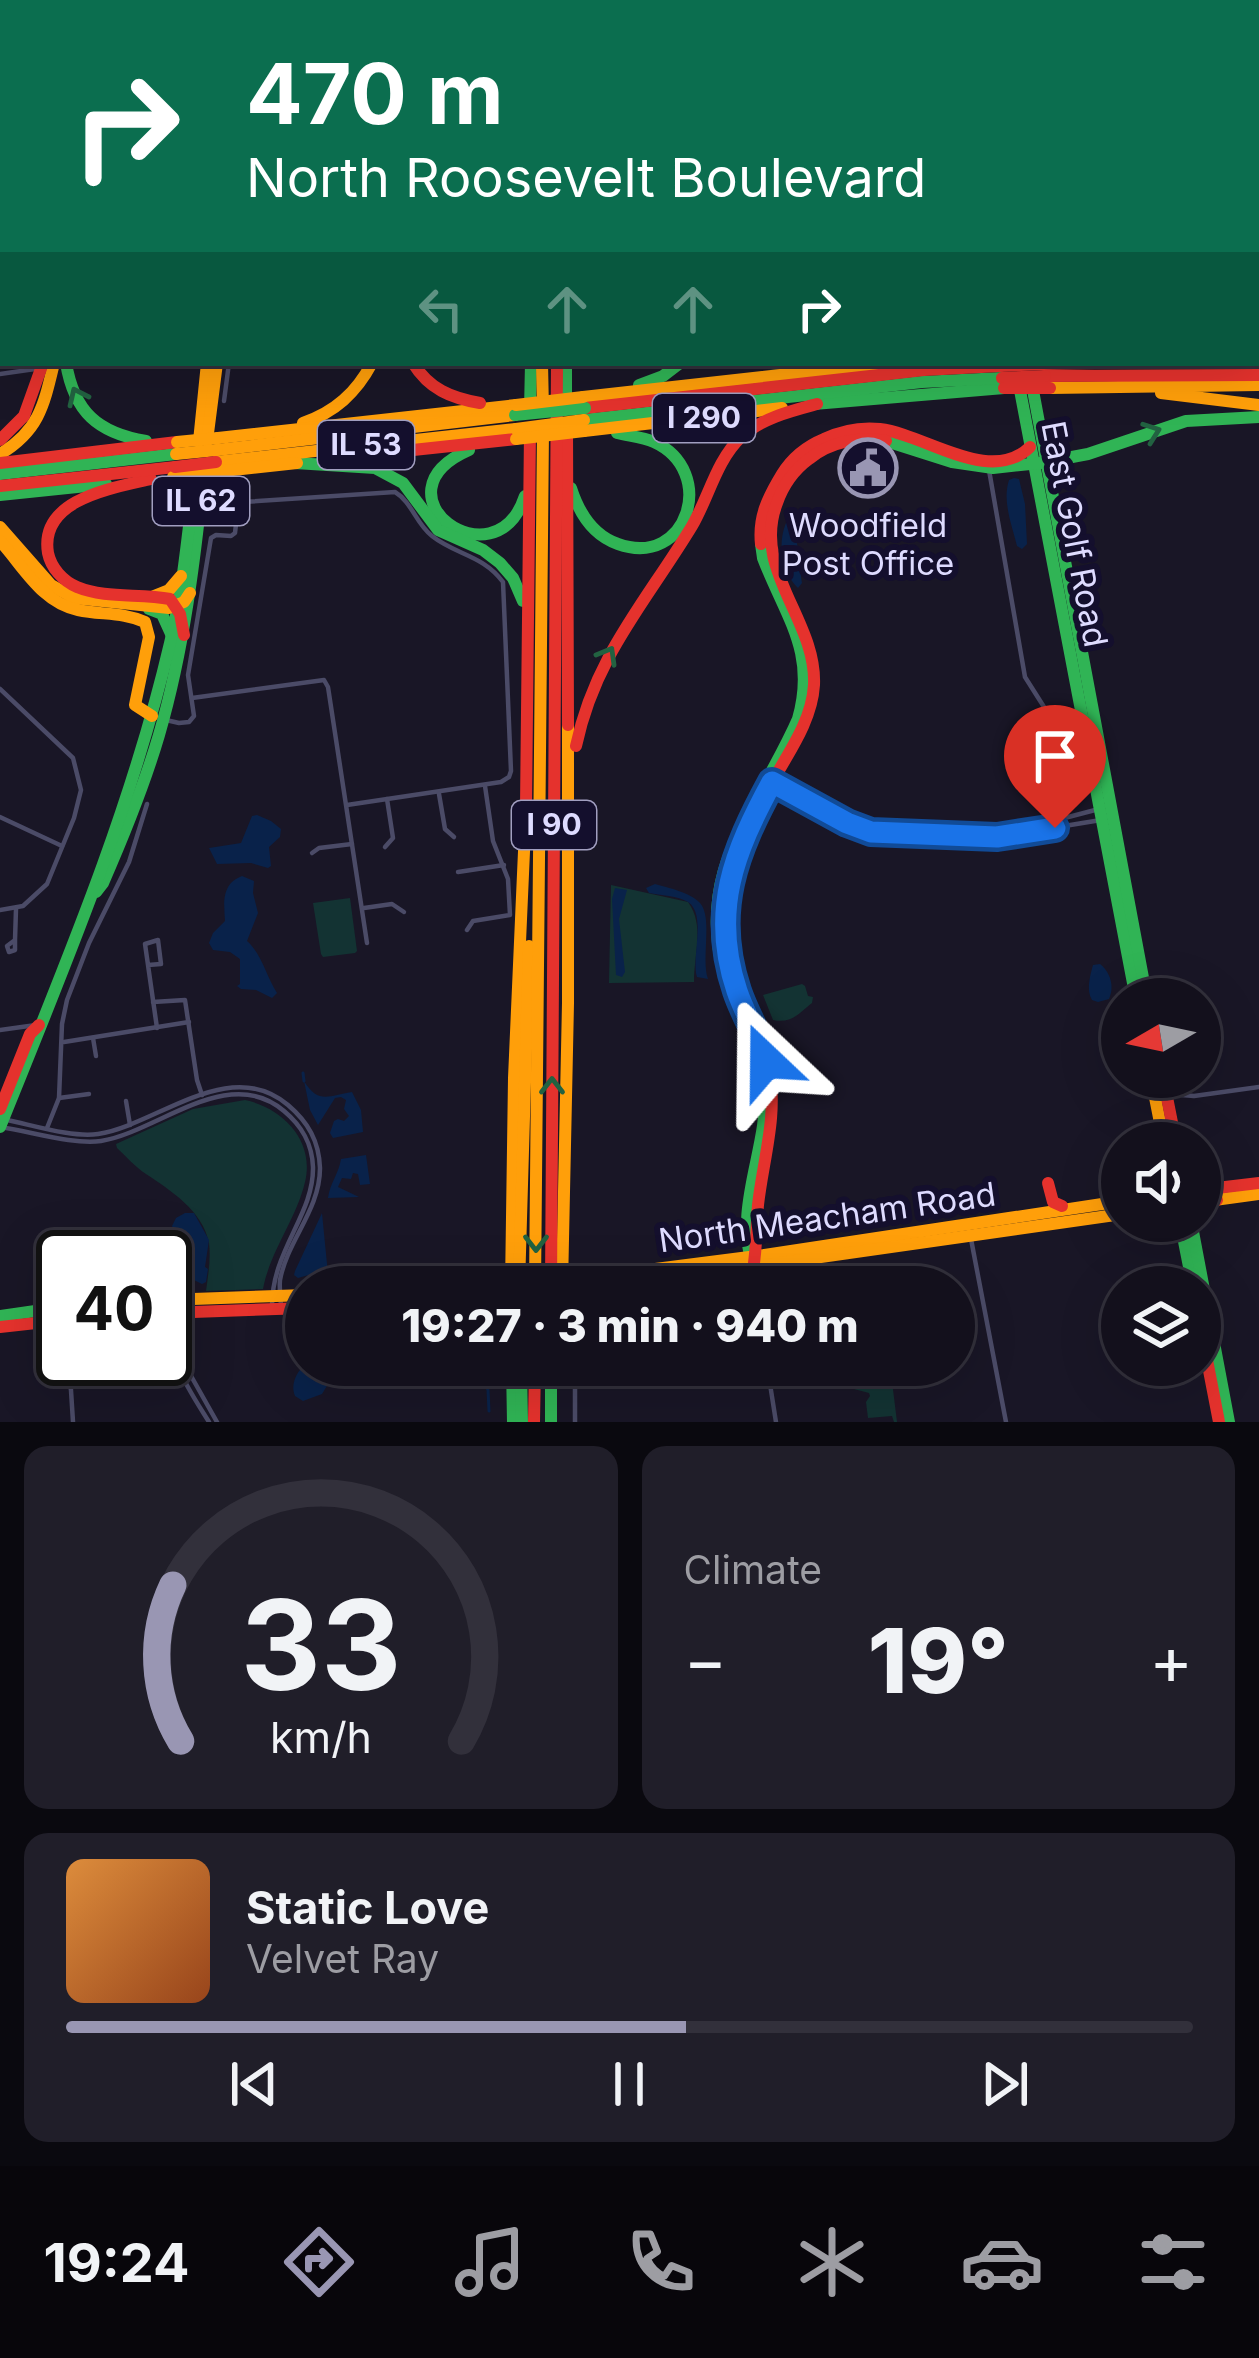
<!DOCTYPE html>
<meta charset="utf-8">
<style>
:root{--surface:#13101c;--page:#201e29;--text:#f1f3f6;--muted:#9d9da3;--line:#32303b;--accent:#9996b3}
body{margin:0;font-family:Inter,sans-serif;background:var(--page);color:var(--text);height:100vh;display:flex;flex-direction:column;font-size:45px;white-space:nowrap}
*{box-sizing:border-box;margin:0}
p{font-size:39px;color:var(--muted)}
.icon{flex:none;width:66px;height:66px;fill:none;stroke:currentColor;stroke-width:2;stroke-linecap:round;stroke-linejoin:round}
.map{position:relative;height:1422px;overflow:hidden}
.drawer{display:flex;flex-direction:column;gap:24px;padding:24px;background:#0a090f;flex:1}
.drawer>*{flex:none}
.banner{position:absolute;left:0px;top:0px;width:1260px;height:366px;box-shadow:0 12px 48px #0002,0 0 0 3px var(--line);background:#0b6e4f;color:#fff;overflow:hidden}
.needle{width:78px;rotate:261deg}
.tools{position:absolute;left:1101px;top:978px;display:grid;gap:24px}
.tools a{display:grid;place-items:center;width:120px;height:120px;border-radius:50%;background:var(--surface);box-shadow:0 12px 48px #0002,0 0 0 3px var(--line);font-size:60px}
.speed{position:absolute;left:36px;top:1230px;display:flex;gap:24px;font-size:60px;font-weight:700;text-align:center}
.speed>*{display:grid;place-content:center;width:156px;height:156px;border-radius:50%;background:var(--surface);box-shadow:0 12px 48px #0002,0 0 0 3px var(--line);line-height:1}
.speed .limit{border:6px solid #111;border-radius:18px;background:#fff;color:#111}
.pin{position:absolute;display:grid;place-items:center;width:102px;height:102px;color:#fff;margin:-123px -51px;border-radius:50% 50% 50% 0;rotate:-45deg;box-shadow:0 0 12px #0007}
.pin .icon{rotate:45deg}
.me{position:absolute;width:132px;margin:-66px;rotate:337deg;stroke-linejoin:round;filter:drop-shadow(0 0 9px #0008)}
.turn{display:flex;align-items:center;gap:42px;height:252px;padding:0 48px;font-size:54px}
.turn .icon{width:156px;height:156px;stroke-width:2.5}
.turn b{display:block;font-size:84px;line-height:102px}
.lanes{display:flex;align-items:center;height:114px;padding:0 48px;background:#0003;justify-content:center;gap:60px;direction:ltr}
.lanes .off{opacity:.35}
.big{font-size:90px;font-weight:800;line-height:1.1}
.drawer .card{flex:1;display:flex;flex-direction:column;justify-content:center;gap:18px;min-width:0;padding:0 42px;border-radius:24px;background:var(--page)}
.drawer .dial{align-items:center;gap:0}
.dial svg{height:312px;overflow:visible;fill:none;stroke:var(--line);stroke-width:7;stroke-linecap:round;text-anchor:middle}
.dial text{fill:var(--text);stroke:none}
.song{display:flex;align-items:center;gap:36px}
.cover{width:144px;height:144px;border-radius:18px;background:linear-gradient(135deg,hsl(30 70% 55%),hsl(20 70% 35%))}
.played{height:12px;border-radius:6px;background:linear-gradient(90deg,var(--accent) 55%,var(--line) 55%)}
.keys{display:flex;justify-content:space-around;direction:ltr}
.heat{display:flex;justify-content:space-between;align-items:center;font-size:66px;direction:ltr}
.drawer .tiles{flex:1;display:grid;gap:24px;grid-template-columns:1fr 1fr}
.card:last-child{grid-column:span 2}
.trip{position:absolute;left:285px;top:1266px;width:690px;height:120px;border-radius:60px;background:var(--surface);box-shadow:0 12px 48px #0002,0 0 0 3px var(--line);font-weight:800;line-height:120px;text-align:center}
.dock{display:flex;height:192px;justify-content:space-around;align-items:center;background:#08060b;color:var(--muted)}
.dock .icon{width:84px;height:84px}
.dock .current{color:var(--accent)}
.dock b{font-size:54px;color:var(--text)}
.map>svg:first-child{display:block}
</style>
<div class="map">
<svg width="1259" height="1422" viewBox="0 0 1259 1422">
<rect width="100%" height="100%" fill="#191626"/>
<!-- green -->
<g fill="#133333">
<path d="M1135,0H1259V256L1257,3H1134Z"/>
<path d="M611,885L688,902C705,925 694,955 694,982L609,983Z"/>
<path d="M350,898L357,951L355,953L323,957L321,954L313,903Z"/>
<path d="M802,984L805,986L808,996L813,997L812,1003C799,1013 792,1024 773,1020L763,995Z"/>
<path d="M245,1100C283,1108 315,1141 305,1182C296,1220 270,1251 263,1289L206,1291C208,1276 211,1259 209,1243C203,1211 170,1190 146,1174C135,1167 126,1156 117,1148L116,1144L193,1109Z"/>
<path d="M847,1365H890L897,1422H894L892,1416L868,1418L866,1402L870,1396L869,1393L854,1389Z"/>
</g>
<!-- water -->
<g fill="#09224a">
<path d="M1014,478L1019,479L1025,504L1027,544L1022,549L1017,546C1012,525 1002,502 1009,480Z"/>
<path d="M787,521C800,536 799,563 802,583L798,588C781,572 777,541 787,521Z"/>
<path d="M257,815L271,821L281,829L280,837L269,847L271,866L268,868L251,863L217,864L209,848L241,843L252,816Z"/>
<path d="M242,876L254,881L253,893L258,913L247,941C261,953 266,975 277,993L272,998L256,990L241,989L237,986L240,984V959L230,952L213,950L209,943L213,933L225,921C224,903 221,884 242,876Z"/>
<path d="M655,884C668,888 690,892 700,903C713,917 701,959 708,979L697,977C691,958 707,914 688,902C678,896 660,895 649,893L646,888Z"/>
<path d="M615,888L627,890L619,919L625,972L622,977L616,975L612,899Z"/>
<path d="M1100,964C1110,972 1115,986 1109,999L1098,1002L1092,1000C1086,990 1090,976 1093,965Z"/>
<path d="M304,1081C318,1104 328,1096 352,1092L361,1110L363,1132L333,1138L330,1133L334,1121L338,1119L344,1121L349,1116L344,1109L346,1100L341,1097L335,1098L318,1125L310,1110Z"/>
<path d="M366,1155L370,1184L360,1185L358,1174L353,1173L351,1179L342,1178L338,1187L359,1197L328,1198C330,1183 339,1173 341,1159Z"/>
<path d="M185,1213H194L209,1240L205,1267L208,1269L206,1282L202,1284L194,1280V1255L177,1243L179,1238L172,1226L176,1218Z"/>
<path d="M322,1213L328,1274L322,1277L312,1274L298,1278L294,1275L295,1271Z"/>
<path d="M306,1364L332,1365L334,1374L322,1394L303,1401L295,1396C290,1384 297,1371 306,1364Z"/>
</g>
<g fill="none" stroke-linecap="round" stroke-linejoin="round">
<!-- stream -->
<g stroke="#09224a" stroke-width="3">
<path d="M38,0V3"/>
<path d="M6,3L11,0"/>
<path d="M0,6L3,5"/>
<path d="M0,106L3,103"/>
<path d="M303,1073L304,1081"/>
<path d="M711,1287L737,1282"/>
<path d="M480,1371L488,1390L489,1411"/>
</g>
<!-- street -->
<g stroke="#4b4b67" stroke-width="4.5">
<path d="M149,3L167,0"/>
<path d="M206,3V0"/>
<path d="M483,3L484,0"/>
<path d="M0,27H3"/>
<path d="M0,162L3,159"/>
<path d="M0,179L3,181"/>
<path d="M0,248H3"/>
<path d="M0,307L3,308"/>
<path d="M0,374L42,368"/>
<path d="M224,401L229,363"/>
<path d="M989,470L1025,677L1051,718L1060,736V756L1049,799L1053,821"/>
<path d="M0,689L73,758L81,790L74,818L47,884L23,906L0,910"/>
<path d="M192,698L324,680L328,687L367,943"/>
<path d="M166,720L179,723L189,722L194,716L188,675L211,538L216,535L231,536L235,533L238,507L243,502L395,492C412,502 416,524 432,536C456,555 483,555 503,582L511,771L509,777L501,782L347,805"/>
<path d="M777,775L876,831"/>
<path d="M773,783L847,823L871,832L997,837L1101,820"/>
<path d="M439,794L445,829L454,837"/>
<path d="M0,817L62,846"/>
<path d="M990,835L997,830L1053,821L1099,809"/>
<path d="M385,847L393,838L387,799"/>
<path d="M312,853L319,848L352,844"/>
<path d="M458,872L504,865"/>
<path d="M364,908L392,904L404,912"/>
<path d="M467,930L473,921L510,915L508,879L493,841L485,786"/>
<path d="M15,940V950L9,952L7,946L15,940L16,909"/>
<path d="M148,965L161,964L158,940L145,944L157,1028"/>
<path d="M153,1002L185,1000L197,1080L202,1095"/>
<path d="M0,1030L36,1025"/>
<path d="M93,1038L96,1056"/>
<path d="M64,1042L189,1022"/>
<path d="M1169,1094L1194,1096L1259,1087"/>
<path d="M59,1098L89,1094"/>
<path d="M126,1101L130,1125"/>
<path d="M7,1120C32,1125 73,1138 98,1134C157,1125 229,1055 288,1105C308,1122 319,1141 320,1168C320,1210 287,1241 280,1280C279,1289 281,1299 281,1308"/>
<path d="M0,1127C30,1131 72,1145 101,1141C158,1132 228,1063 284,1111C302,1126 312,1143 313,1167C314,1215 271,1251 272,1308"/>
<path d="M47,1128L59,1098L62,1024L67,1000L89,943L129,862L147,804"/>
<path d="M971,1239L1006,1422"/>
<path d="M753,1269L755,1287"/>
<path d="M175,1313C156,1344 193,1396 209,1422"/>
<path d="M175,1313L179,1321L186,1367L217,1422"/>
<path d="M59,1322L63,1365L69,1387"/>
<path d="M69,1359L73,1422"/>
<path d="M767,1365L776,1422"/>
<path d="M575,1422V1365"/>
</g>
<!-- fast -->
<g stroke="#30b455" stroke-width="12">
<path d="M561,3L562,0"/>
<path d="M66,363C74,412 98,433 146,441"/>
<path d="M566,363V404"/>
<path d="M767,363L815,364"/>
<path d="M639,385L663,376L680,363"/>
<path d="M1019,385L1136,999"/>
<path d="M1032,385L1147,999"/>
<path d="M814,404L1004,388"/>
<path d="M530,410L531,363"/>
<path d="M584,420L922,382L1002,378"/>
<path d="M886,441L952,462L993,468L1040,463L1088,454L1186,421L1259,417"/>
<path d="M469,450C369,494 495,587 525,496"/>
<path d="M295,463L375,468L403,483L438,530L483,550L500,563L513,578L523,601"/>
<path d="M0,474L176,454"/>
<path d="M571,488C579,513 592,535 618,544C688,569 718,471 654,442C643,437 629,436 617,433"/>
<path d="M0,495L106,484"/>
<path d="M149,609L162,614L172,636"/>
<path d="M96,892L103,883C124,835 144,786 159,735C184,649 195,559 204,470"/>
<path d="M0,1127C64,968 131,810 170,643C184,587 188,527 196,470"/>
<path d="M1180,1221L1193,1287"/>
<path d="M1191,1221L1229,1422"/>
<path d="M753,1267C733,1205 769,1149 765,1086C762,1047 733,1013 724,975C695,865 758,811 798,719C817,652 786,618 763,558L761,544"/>
<path d="M0,1316L63,1307"/>
<path d="M512,1365L513,1422"/>
<path d="M521,1365L522,1422"/>
<path d="M551,1365V1422"/>
</g>
<!-- slow -->
<g stroke="#ff9f0a" stroke-width="12">
<path d="M960,0L961,3"/>
<path d="M1257,323H1259"/>
<path d="M1257,342H1259"/>
<path d="M1257,351H1259"/>
<path d="M1257,360H1259"/>
<path d="M542,363L543,410"/>
<path d="M1050,388L1259,385"/>
<path d="M1161,393L1259,405"/>
<path d="M583,397L886,363"/>
<path d="M303,423C335,412 356,393 372,363"/>
<path d="M584,431L782,408"/>
<path d="M218,438L516,405"/>
<path d="M199,441L207,363"/>
<path d="M207,441L217,363"/>
<path d="M217,450L515,415"/>
<path d="M0,454C39,431 44,405 54,363"/>
<path d="M216,462L516,429"/>
<path d="M215,472L297,463"/>
<path d="M0,527L51,585L74,598L169,608L184,602L190,593"/>
<path d="M0,541C23,566 42,603 78,610C101,615 123,612 145,622L149,637L135,705L152,716"/>
<path d="M154,596L169,590L181,576"/>
<path d="M1151,1077L1164,1143"/>
<path d="M1200,1202L1259,1194"/>
<path d="M569,1280L757,1256L1122,1201"/>
<path d="M511,1287L514,1078L526,806"/>
<path d="M519,1287L529,946"/>
<path d="M535,1287L543,430"/>
<path d="M562,1287L568,1003V725"/>
<path d="M612,1287L1122,1214"/>
<path d="M165,1300L306,1295"/>
</g>
<!-- jam -->
<g stroke="#e5322d" stroke-width="12">
<path d="M246,0V3"/>
<path d="M578,0V3"/>
<path d="M946,0L947,3"/>
<path d="M254,3L255,0"/>
<path d="M413,363C429,389 451,398 480,403"/>
<path d="M1042,364L1095,363"/>
<path d="M1045,376L1259,375"/>
<path d="M585,408L924,370L1000,366"/>
<path d="M567,424L568,725"/>
<path d="M0,440L24,416L43,363"/>
<path d="M329,459L516,439"/>
<path d="M0,463L177,442"/>
<path d="M151,479C113,488 39,499 48,553C51,568 63,581 77,587C106,599 140,593 170,599L180,614L184,635"/>
<path d="M0,486L175,467"/>
<path d="M761,544C758,517 768,497 782,474C792,458 807,446 824,439C841,431 861,427 880,429C925,434 990,486 1030,447"/>
<path d="M576,746C595,656 646,602 692,526C709,497 716,461 741,437C762,418 791,411 817,404"/>
<path d="M526,806L530,431"/>
<path d="M1163,1077L1176,1143"/>
<path d="M0,1109L30,1034L39,1025"/>
<path d="M1048,1183L1053,1202L1062,1206"/>
<path d="M1200,1189L1201,1190"/>
<path d="M1200,1190L1259,1183"/>
<path d="M1200,1208L1217,1200"/>
<path d="M753,1269C757,1248 756,1227 758,1205C763,1160 778,1115 769,1070C764,1049 754,1030 745,1010C731,977 722,941 726,904C731,858 752,817 775,777C791,749 812,719 814,685C817,620 751,570 777,503C783,486 794,470 809,459C830,442 859,436 886,441"/>
<path d="M468,1287L506,1285"/>
<path d="M551,1287L557,363"/>
<path d="M761,1287L774,1269"/>
<path d="M165,1313L306,1308"/>
<path d="M1200,1324L1219,1422"/>
<path d="M0,1327L63,1320"/>
<path d="M534,1422L535,1365"/>
</g>
<!-- fast-bridge -->
<path stroke="#30b455" stroke-width="12" d="M515,415L585,408"/>
<!-- slow-bridge -->
<g stroke="#ff9f0a" stroke-width="12">
<path d="M516,405L583,397"/>
<path d="M516,429L584,420"/>
<path d="M516,439L584,431"/>
<path d="M177,442L218,438"/>
<path d="M176,454L217,450"/>
<path d="M173,477L215,472"/>
<path d="M506,1285L517,1284"/>
</g>
<!-- jam-bridge -->
<g stroke="#e5322d" stroke-width="12">
<path d="M1000,366L1042,364"/>
<path d="M1002,378L1045,376"/>
<path d="M1004,388H1050"/>
<path d="M175,467L216,462"/>
<path d="M523,1283L569,1280"/>
</g>
</g>
<!-- one-way arrows -->
<defs><path id="oneway-chevron" d="M-2-3.5L2.5 0L-2 3.5" fill="none" stroke-width="1.6" stroke-linecap="round" stroke-linejoin="round" transform="scale(3)"/></defs>
<g stroke="#226241">
<use href="#oneway-chevron" transform="translate(77 396) rotate(-115)"/>
<use href="#oneway-chevron" transform="translate(1152 432) rotate(-20)"/>
<use href="#oneway-chevron" transform="translate(608 655) rotate(-60)"/>
<use href="#oneway-chevron" transform="translate(552 1086) rotate(-90)"/>
<use href="#oneway-chevron" transform="translate(536 1243) rotate(90)"/>
</g>
<g fill="none" stroke-linecap="round" stroke-linejoin="round">
<defs>
<path id="route" d="M766,1061C759,1036 745,1015 737,991C710,911 734,852 772,782L847,823L871,832L997,837L1055,828"/>
</defs>
<!-- route casing -->
<use href="#route" stroke="#114b97" stroke-width="30"/>
<!-- route -->
<use href="#route" stroke="#1a73e8" stroke-width="21"/>
</g>
<!-- icons -->
<defs>
<symbol id="civic-ring" viewBox="-11 -11 22 22"><circle r="9.5" fill="#140f2d" stroke="#9996b3" stroke-width="1.5"/><path d="M-.6-6.5H3V-4.5H.6V-3L4-1V1h2V6H-6V1h2V-1L-.6-3ZM-1.2 2.5V6h2.4V2.5Z" fill="#9996b3"/></symbol>
</defs>
<g fill-rule="evenodd">
<use href="#civic-ring" x="835" y="435" width="66" height="66"/>
</g>
<g text-anchor="middle" stroke-width="12" stroke-linejoin="round" paint-order="stroke">
<!-- shield labels -->
<g fill="#140f2d" stroke="#a19ec0" stroke-width="3">
<rect x="653" y="394" width="102" height="48" rx="9"/>
<rect x="318" y="421" width="96" height="48" rx="9"/>
<rect x="153" y="477" width="96" height="48" rx="9"/>
<rect x="512" y="801" width="84" height="48" rx="9"/>
</g>
<g font-size="30" font-weight="bold" fill="#dedbff">
<text x="704" y="428">I 290</text>
<text x="366" y="455">IL 53</text>
<text x="201" y="511">IL 62</text>
<text x="554" y="835">I 90</text>
</g>
<!-- poi labels -->
<g font-size="33" fill="#dedbff" stroke="#140f2d">
<text x="868" y="537">Woodfield<tspan x="868" dy="38">Post Office</tspan></text>
</g>
<!-- street labels -->
<g font-size="33" fill="#dedbff" stroke="#140f2d">
<text transform="translate(1075 534) rotate(79)" y="12">East Golf Road</text>
<text transform="translate(827 1217) rotate(-8)" y="12">North Meacham Road</text>
</g>
</g>
</svg>
<div class="tools">
<a><svg class="needle" viewBox="-14 -14 28 28"><path d="M0-13l5 13h-10z" fill="#e53935"/><path d="M0 13l5-13h-10z" fill="#9d9da3"/></svg></a>
<a><svg class="icon" aria-label="sound" viewBox="0 0 24 24"><path d="M4 9h4l5-4v14l-5-4H4zM17 9q2 3 0 6"/></svg></a>
<a><svg class="icon" aria-label="layers" viewBox="0 0 24 24"><path d="M12 4l9 5-9 5-9-5zM3 14l9 5 9-5"/></svg></a>
</div>
<div class="speed"><div class="limit">40</div></div>
<div class="pin" style="left:1055px;top:828px;background:#d93025"><svg class="icon" aria-label="arrive" viewBox="0 0 24 24"><path d="M6 21V4h12l-3 4 3 4H6"/></svg></div>
<svg class="me" style="left:766px;top:1061px" viewBox="-20 -20 40 40"><path d="M0-17L14 15 0 8-14 15z" fill="#1a73e8" stroke="#fff" stroke-width="4"/></svg>
<div class="trip">19:27 · 3 min · 940 m</div>
<div class="banner">
<div class="turn"><svg class="icon" aria-label="right" viewBox="0 0 24 24"><path d="M7 20v-9h11M14 6l5 5-5 5"/></svg><div><b>470 m</b>North Roosevelt Boulevard</div></div>
<div class="lanes"><svg class="icon off" aria-label="left" viewBox="0 0 24 24"><path d="M17 20v-9H6M10 6l-5 5 5 5"/></svg><svg class="icon off" aria-label="ahead" viewBox="0 0 24 24"><path d="M12 20V5M6 11l6-6 6 6"/></svg><svg class="icon off" aria-label="ahead" viewBox="0 0 24 24"><path d="M12 20V5M6 11l6-6 6 6"/></svg><svg class="icon" aria-label="right" viewBox="0 0 24 24"><path d="M7 20v-9h11M14 6l5 5-5 5"/></svg></div>
</div>
</div>
<section class="drawer">
<div class="tiles">
<div class="card dial"><svg viewBox="0 0 100 80">
<path d="M14 69A42 42 0 1 1 86 69"/>
<path d="M14 69A42 42 0 0 1 12 29" stroke="#9996b3"/>
<text x="50" y="56" font-size="32" font-weight="700">33</text>
<text x="50" y="72" font-size="11">km/h</text>
</svg></div>
<div class="card"><p>Climate</p>
<div class="heat"><a>−</a><b class="big">19°</b><a>+</a></div>
</div>
<div class="card">
<div class="song"><i class="cover"></i><div><b>Static Love</b><p>Velvet Ray</p></div></div>
<div class="played"></div>
<div class="keys"><svg class="icon" aria-label="previous" viewBox="0 0 24 24"><path d="M18 5L8 12l10 7zM5 5v14"/></svg><svg class="icon" aria-label="pause" viewBox="0 0 24 24"><path d="M8 5v14M16 5v14"/></svg><svg class="icon" aria-label="next" viewBox="0 0 24 24"><path d="M6 5l10 7-10 7zM19 5v14"/></svg></div>
</div>
</div>
</section>
<nav class="dock">
<b>19:24</b>
<svg class="icon current" aria-label="directions" viewBox="0 0 24 24"><path d="M12 3l9 9-9 9-9-9zM9 14v-3h6M13 9l2 2-2 2"/></svg>
<svg class="icon" aria-label="music" viewBox="0 0 24 24"><path d="M9 18V5l10-2v13"/><circle cx="6" cy="18" r="3"/><circle cx="16" cy="16" r="3"/></svg>
<svg class="icon" aria-label="phone" viewBox="0 0 24 24"><path d="M5 4h4l2 5-3 2q2 4 5 5l2-3 5 2v4C11 20 4 13 5 4z"/></svg>
<svg class="icon" aria-label="climate" viewBox="0 0 24 24"><path d="M12 3v18M4 7l16 10M4 17L20 7"/></svg>
<svg class="icon" aria-label="car" viewBox="0 0 24 24"><path d="M5 17H2v-5l4-1 3-4h7l3 4 3 1v5h-3M9 17h6M6 11h13"/><circle cx="7" cy="17" r="2"/><circle cx="17" cy="17" r="2"/></svg>
<svg class="icon" aria-label="filters" viewBox="0 0 24 24"><path d="M4 7h16M4 17h16"/><circle cx="9" cy="7" r="2"/><circle cx="15" cy="17" r="2"/></svg>
</nav>
